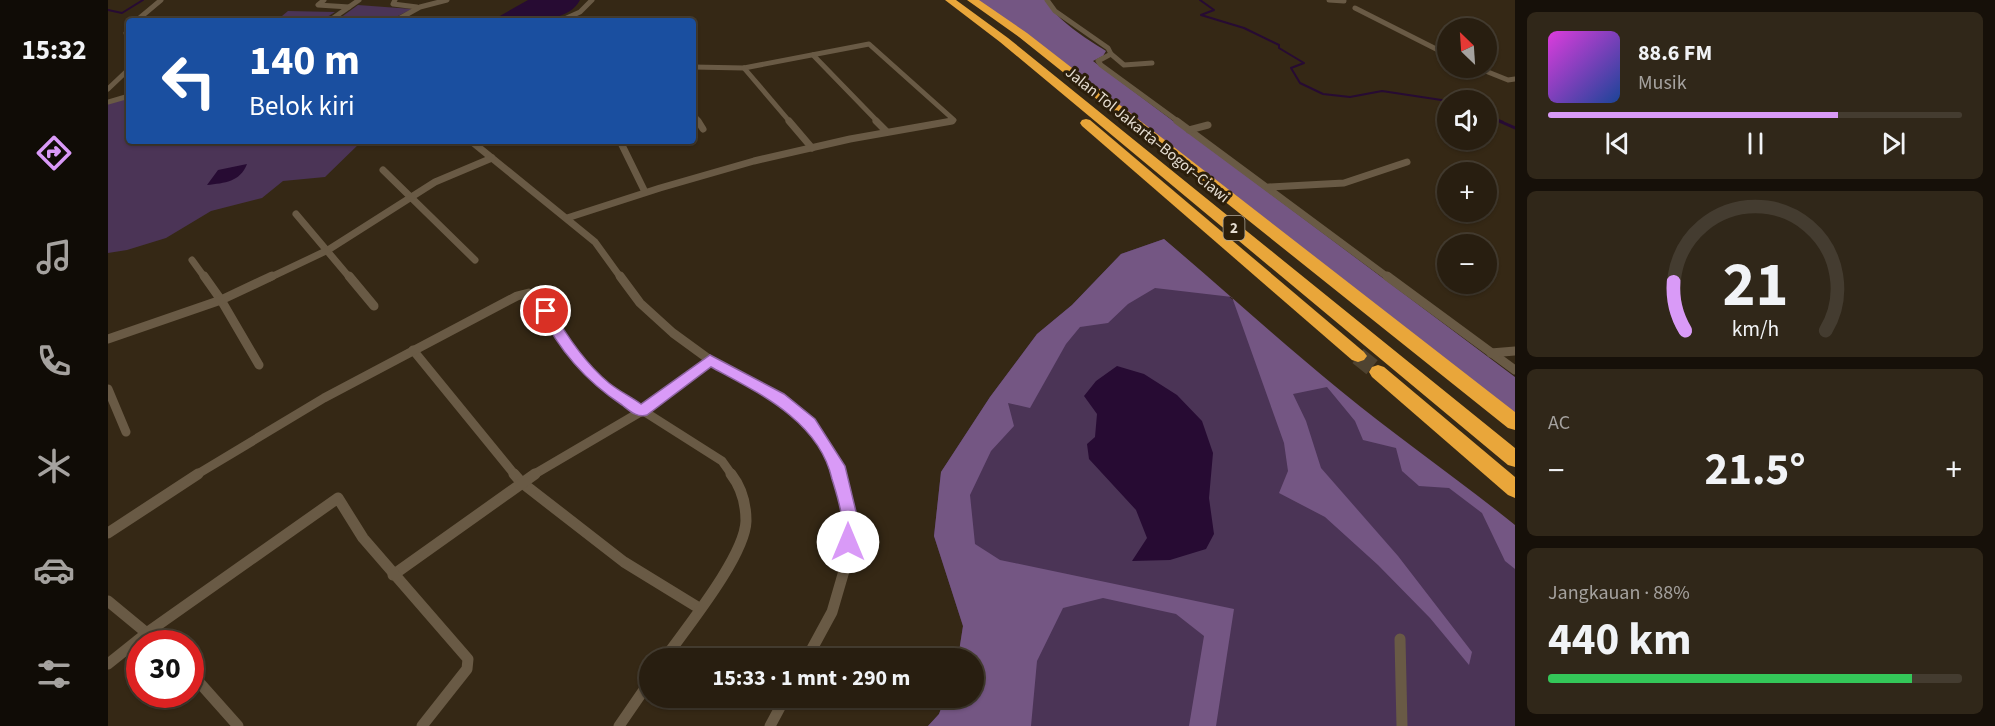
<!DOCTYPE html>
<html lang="id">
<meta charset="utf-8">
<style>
:root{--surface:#281e10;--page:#302719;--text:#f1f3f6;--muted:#a5a29f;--line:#443c30;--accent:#d99af7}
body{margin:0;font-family:"Source Sans 3",sans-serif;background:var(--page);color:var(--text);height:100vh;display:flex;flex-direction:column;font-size:22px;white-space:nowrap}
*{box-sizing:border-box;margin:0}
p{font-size:20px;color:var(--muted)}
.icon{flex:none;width:33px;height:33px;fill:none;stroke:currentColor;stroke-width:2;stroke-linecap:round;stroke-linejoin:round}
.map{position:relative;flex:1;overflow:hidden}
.sheet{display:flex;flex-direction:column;gap:12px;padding:12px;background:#161009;width:480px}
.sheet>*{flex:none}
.banner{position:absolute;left:18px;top:18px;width:570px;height:126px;border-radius:6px;box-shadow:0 2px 4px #0004,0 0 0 2px var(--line);background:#1a4fa0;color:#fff;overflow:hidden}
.needle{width:39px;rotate:335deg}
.buttons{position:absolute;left:1329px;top:18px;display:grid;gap:12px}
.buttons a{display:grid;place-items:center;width:60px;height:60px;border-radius:50%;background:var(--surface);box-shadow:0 2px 4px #0004,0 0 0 2px var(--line);font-size:30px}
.speed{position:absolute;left:18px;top:630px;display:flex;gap:12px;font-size:30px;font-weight:700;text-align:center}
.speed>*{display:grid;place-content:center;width:78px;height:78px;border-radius:50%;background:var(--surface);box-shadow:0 2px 4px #0004,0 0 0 2px var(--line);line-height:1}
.speed .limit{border:9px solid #d22;background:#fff;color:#111}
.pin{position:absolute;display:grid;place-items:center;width:51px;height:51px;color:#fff;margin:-26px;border:3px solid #fff;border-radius:50%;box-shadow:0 2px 6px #0007}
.me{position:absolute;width:66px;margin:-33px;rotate:0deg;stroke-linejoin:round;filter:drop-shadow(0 0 4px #0008)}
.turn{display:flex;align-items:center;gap:21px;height:126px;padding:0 24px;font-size:27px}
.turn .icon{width:78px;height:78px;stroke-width:2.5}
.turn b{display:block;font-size:42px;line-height:51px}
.big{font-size:45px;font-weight:700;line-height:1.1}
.sheet .tile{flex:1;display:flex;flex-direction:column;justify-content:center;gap:9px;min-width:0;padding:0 21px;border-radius:9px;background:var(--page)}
.sheet .dial{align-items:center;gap:0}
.dial svg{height:156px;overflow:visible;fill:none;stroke:var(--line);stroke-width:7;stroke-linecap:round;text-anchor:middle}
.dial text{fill:var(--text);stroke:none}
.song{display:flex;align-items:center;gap:18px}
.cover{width:72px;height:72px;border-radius:9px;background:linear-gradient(135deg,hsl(300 70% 55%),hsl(220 70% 35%))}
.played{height:6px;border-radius:3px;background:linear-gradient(90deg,var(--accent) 70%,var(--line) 70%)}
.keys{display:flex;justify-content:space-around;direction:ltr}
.heat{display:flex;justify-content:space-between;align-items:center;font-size:33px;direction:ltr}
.charge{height:9px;border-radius:4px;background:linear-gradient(90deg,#34c759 88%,var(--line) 0)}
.trip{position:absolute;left:531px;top:648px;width:345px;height:60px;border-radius:30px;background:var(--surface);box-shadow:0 2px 4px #0004,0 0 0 2px var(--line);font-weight:700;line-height:60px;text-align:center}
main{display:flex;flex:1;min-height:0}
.tabs{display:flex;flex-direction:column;width:108px;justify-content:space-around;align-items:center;background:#100c06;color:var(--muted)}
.tabs .icon{width:42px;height:42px}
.tabs .active{color:var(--accent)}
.tabs b{font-size:27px;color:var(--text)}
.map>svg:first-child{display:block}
</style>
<main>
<nav class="tabs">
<b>15:32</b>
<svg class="icon active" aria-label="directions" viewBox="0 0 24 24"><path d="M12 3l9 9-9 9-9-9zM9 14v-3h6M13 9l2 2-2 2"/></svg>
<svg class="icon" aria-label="music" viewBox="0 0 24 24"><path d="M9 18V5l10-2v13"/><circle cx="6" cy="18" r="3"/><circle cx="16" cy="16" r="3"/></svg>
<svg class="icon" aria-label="phone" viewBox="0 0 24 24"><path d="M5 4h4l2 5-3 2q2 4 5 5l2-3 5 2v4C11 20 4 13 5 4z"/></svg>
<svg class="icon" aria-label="climate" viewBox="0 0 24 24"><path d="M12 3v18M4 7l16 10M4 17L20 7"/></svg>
<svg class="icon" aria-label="car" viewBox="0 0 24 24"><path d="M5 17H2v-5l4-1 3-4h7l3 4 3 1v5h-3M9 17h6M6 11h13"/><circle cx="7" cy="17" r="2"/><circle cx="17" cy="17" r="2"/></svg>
<svg class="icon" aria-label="filters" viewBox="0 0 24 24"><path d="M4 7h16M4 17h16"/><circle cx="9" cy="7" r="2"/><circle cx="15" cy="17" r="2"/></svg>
</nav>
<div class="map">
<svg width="1407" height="726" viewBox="0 0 1407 726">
<rect width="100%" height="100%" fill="#352815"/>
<!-- green -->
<g fill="#4b3456">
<path d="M250,5L304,9L280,21L232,18Z"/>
<path d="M180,11L227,12L213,21H168Z"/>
<path d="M21,97V141H254L217,177L175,181L154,198L103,211L58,238L19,250L0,253V104Z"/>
<path d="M1056,239L1272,430L1407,535V726H820L831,714L837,698H866V658H850L855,626L826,536L833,472L882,397L929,334L964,305L1013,254Z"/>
</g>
<!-- forest -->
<g fill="#745683">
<path d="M864,0H937C951,22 976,37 998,51L995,56L985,61L1407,377V423Z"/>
<path d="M1056,239C1115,289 1173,342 1233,391C1289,437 1350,479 1407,525V569L1397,561L1374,513L1341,488L1311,486L1294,471L1288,448L1255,440L1247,421L1219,387L1185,394L1198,421L1213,468L1290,556L1364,652L1361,665L1322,618L1270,565L1217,517L1171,493L1180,471L1176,443L1124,297L1047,288L1020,304L1000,323L972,327L958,344L922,408L900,403L906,426L883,451L862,495L867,544L892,560L1126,609L1108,726H1081L1096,636L1068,614L995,598L955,608L929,661L923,726H820L831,714L837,698H866V658H850L855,626L826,536L833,472L882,397L929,334L964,305L1013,254Z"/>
</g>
<!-- water -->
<g fill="#270b33">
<path d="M420,0H472C459,26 407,21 383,21Z"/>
<path d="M139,164C132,182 117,183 99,185L110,170Z"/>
<path d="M1009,366L1036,374L1069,395L1094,421L1105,453L1101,498L1106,534L1098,549L1062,560L1024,561L1039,538L1028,510L981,459L979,444L987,437L989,414L976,396L988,381Z"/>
</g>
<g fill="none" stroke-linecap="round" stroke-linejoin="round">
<!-- stream-far1 -->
<g stroke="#270b33" stroke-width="2">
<path d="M1092,0L1106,10L1093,15L1136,28L1171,45V48L1196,63L1183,68L1192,83L1215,94L1242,97L1274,91L1340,101"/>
<path d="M0,10L14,13L35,0"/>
<path d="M1378,115L1395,122"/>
</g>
<!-- stream -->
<path stroke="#270b33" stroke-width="3" d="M1391,121L1407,128"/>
<!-- motorway-tunnel -->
<path stroke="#4f4331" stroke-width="18" stroke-dasharray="18 9" stroke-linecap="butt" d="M1250,356L1270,372"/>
<!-- minor-far3 -->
<g stroke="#695a45" stroke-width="5">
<path d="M216,0L210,5L241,7"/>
<path d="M287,0L285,4L309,7"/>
<path d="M939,0L947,11L1000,48L1003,54L990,61L993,65L1071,122"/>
<path d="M1221,0L1236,1"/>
<path d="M1247,8L1340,55"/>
<path d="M28,21L53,0"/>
<path d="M221,21L251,0"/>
<path d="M287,21L312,7L339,0"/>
<path d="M452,21L472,12L484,0"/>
<path d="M21,29L18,33L21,42"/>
<path d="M1003,54L1016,65L1044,63"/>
<path d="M705,55L770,122"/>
<path d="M585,67L636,68L761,44L846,120L840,122"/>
<path d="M636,68L682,122"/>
<path d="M1370,68L1400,80L1407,79"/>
<path d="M0,89L21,69"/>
<path d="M0,102L21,96"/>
<path d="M585,113L591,122"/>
</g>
<!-- minor-far2 -->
<g stroke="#695a45" stroke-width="7">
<path d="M590,121L595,129"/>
<path d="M681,121L704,148"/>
<path d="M768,121L778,131"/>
<path d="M1069,121L1281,278"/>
<path d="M1081,130L1100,125"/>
<path d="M363,141L487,242L513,278"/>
<path d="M512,141L537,192"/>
<path d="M275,170L367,260"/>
<path d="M1161,187L1236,183L1299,162"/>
<path d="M188,214L242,278"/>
<path d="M459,218L552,188L646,161L742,139L844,121"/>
<path d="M84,260L97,278"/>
<path d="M161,278L220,250L327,182L384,158"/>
</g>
<!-- minor-far1 -->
<g stroke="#695a45" stroke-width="9">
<path d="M96,276L113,300L151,365"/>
<path d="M241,276L266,306"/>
<path d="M512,276L532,303L565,333L602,360L671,398L701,423L729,466L731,475"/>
<path d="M1279,276L1407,370"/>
<path d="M0,339L113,300L164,276"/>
<path d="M305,350L407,475"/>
<path d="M1383,353L1407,351"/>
<path d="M0,389L18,432"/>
<path d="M88,475L216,398L409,296L421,293L431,298L444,325L467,355L496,386L614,461L624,475"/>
<path d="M425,475L534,411L602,360"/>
</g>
<!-- minor -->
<g stroke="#695a45" stroke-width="11">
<path d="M406,474L413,482L516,562L591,608"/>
<path d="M0,533L90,474"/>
<path d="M285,575L427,474"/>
<path d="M0,601L52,644"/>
<path d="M1292,639L1294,726"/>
<path d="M557,658C579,627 637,556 638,521C638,503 633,487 623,474"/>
<path d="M699,658L724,612L738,564L742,520L731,474"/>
<path d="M0,664L40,632L230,498L255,538L360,659L359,669L314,726"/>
<path d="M82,672L130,726"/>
<path d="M511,726L542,681"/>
<path d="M662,726L677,698"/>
</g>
<!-- motorway -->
<g fill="#e9a63a" fill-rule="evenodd">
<path d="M837,0H848L900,38L1407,448V467L1400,465L892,42Z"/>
<path d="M859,0H871L919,33L1407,412V430L1400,428L911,37Z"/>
<path d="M978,119L982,120L1256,352L1259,356L1256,360L1250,362L1244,360L974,126L972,123L974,120Z"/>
<path d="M1270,365L1276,367L1407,477V498L1400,495L1264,377L1261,372L1264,367Z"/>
</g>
</g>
<!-- route -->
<path fill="#d99af7" stroke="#8d64a1" stroke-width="1.5" d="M438,307L443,308C458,335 477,363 501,383C511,391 523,397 533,404L602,355L676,394L707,419L737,466L750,520L746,547L740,549L734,547C730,538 734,529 734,520C733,507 728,492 724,479C711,421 651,393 603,367L539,415C529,418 522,411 514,405C479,382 450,349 432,311Z"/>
<g text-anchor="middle" stroke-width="6" stroke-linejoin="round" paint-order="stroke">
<!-- shield labels -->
<rect fill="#2b1e0b" stroke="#ada496" stroke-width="1.5" x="1115.5" y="216" width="21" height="24" rx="4.5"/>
<g font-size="15" font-weight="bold" fill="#e5ddd1">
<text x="1126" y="233">2</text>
</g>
<!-- street labels -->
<g font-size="16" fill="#e5ddd1" stroke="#2b1e0b">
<text transform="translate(1040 134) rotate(39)" y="6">Jalan Tol Jakarta–Bogor–Ciawi</text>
</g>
</g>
</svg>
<div class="buttons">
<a><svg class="needle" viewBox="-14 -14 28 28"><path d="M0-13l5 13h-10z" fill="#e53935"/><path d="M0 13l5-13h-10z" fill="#a5a29f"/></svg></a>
<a><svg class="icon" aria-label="sound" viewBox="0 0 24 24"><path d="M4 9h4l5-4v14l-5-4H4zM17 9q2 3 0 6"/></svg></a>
<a>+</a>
<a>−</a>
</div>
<div class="speed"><div class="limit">30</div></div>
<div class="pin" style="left:438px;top:311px;background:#d93025"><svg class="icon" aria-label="arrive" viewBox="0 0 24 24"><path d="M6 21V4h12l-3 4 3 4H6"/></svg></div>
<svg class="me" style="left:740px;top:542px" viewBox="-20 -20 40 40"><circle r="19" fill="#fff"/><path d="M0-13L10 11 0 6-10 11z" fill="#d99af7"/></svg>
<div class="trip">15:33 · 1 mnt · 290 m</div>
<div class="banner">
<div class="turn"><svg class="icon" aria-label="left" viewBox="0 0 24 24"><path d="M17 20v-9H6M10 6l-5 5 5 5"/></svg><div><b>140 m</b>Belok kiri</div></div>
</div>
</div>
<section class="sheet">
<div class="tile">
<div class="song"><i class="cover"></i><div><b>88.6 FM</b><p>Musik</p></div></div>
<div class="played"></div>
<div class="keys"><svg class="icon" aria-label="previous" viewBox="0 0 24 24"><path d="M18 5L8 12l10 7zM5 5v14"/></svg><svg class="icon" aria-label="pause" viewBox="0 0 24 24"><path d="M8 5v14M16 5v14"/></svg><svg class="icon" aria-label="next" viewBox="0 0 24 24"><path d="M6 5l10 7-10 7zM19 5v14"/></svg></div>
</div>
<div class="tile dial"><svg viewBox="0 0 100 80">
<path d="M14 69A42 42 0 1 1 86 69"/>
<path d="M14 69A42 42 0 0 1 8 44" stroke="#d99af7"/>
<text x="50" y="56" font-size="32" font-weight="700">21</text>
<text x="50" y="72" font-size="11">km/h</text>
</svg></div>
<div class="tile"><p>AC</p>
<div class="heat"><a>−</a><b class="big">21.5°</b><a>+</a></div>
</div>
<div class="tile"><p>Jangkauan · 88%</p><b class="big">440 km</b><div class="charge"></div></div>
</section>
</main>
